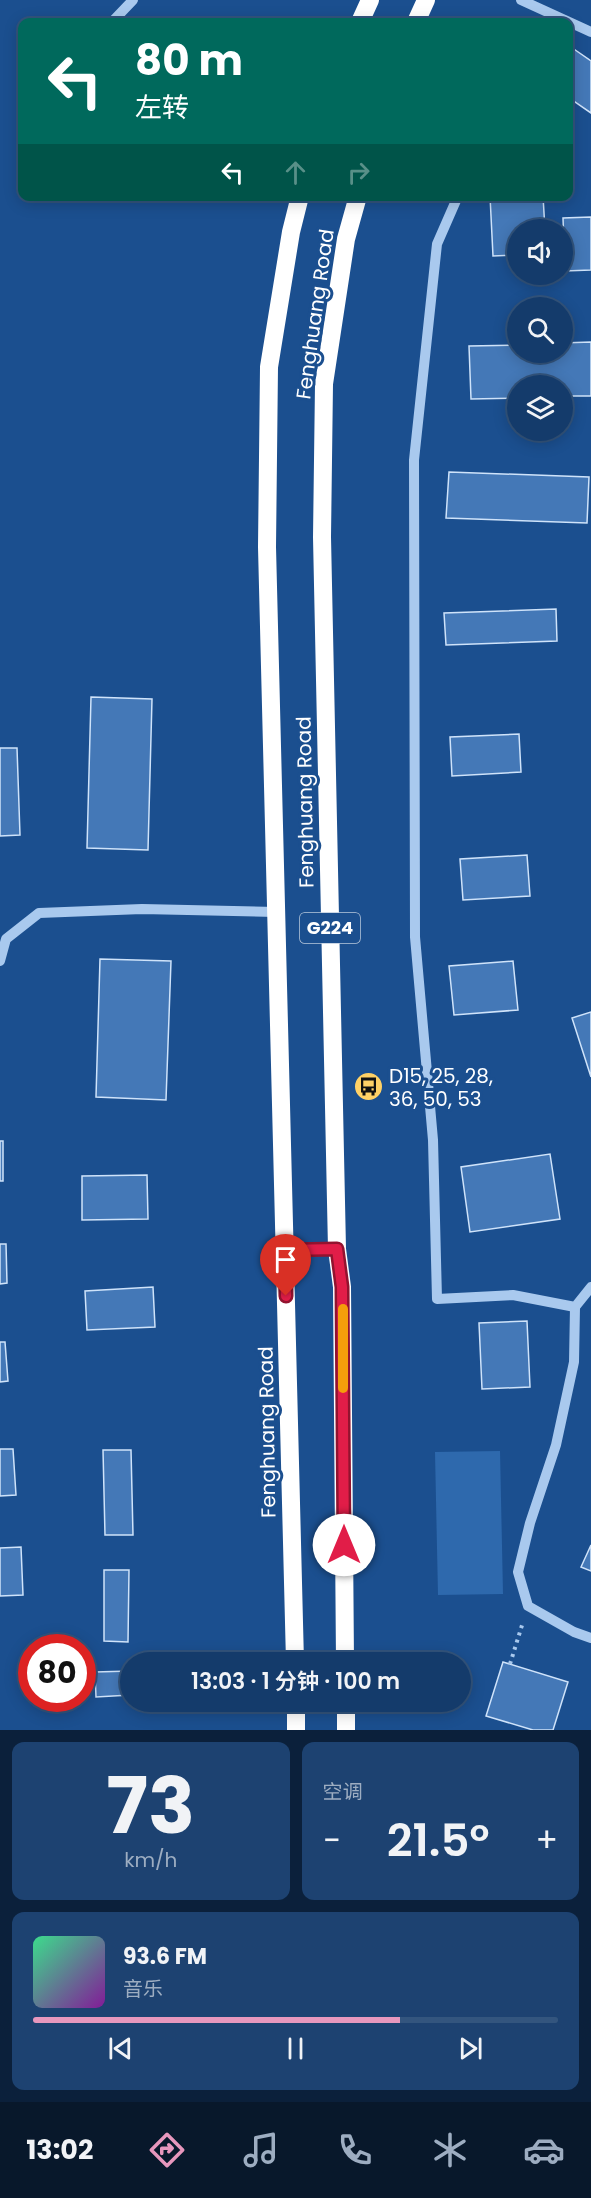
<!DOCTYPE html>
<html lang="zh">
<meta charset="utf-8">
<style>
:root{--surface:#143b6b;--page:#1d4271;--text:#f1f3f6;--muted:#9dadc1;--line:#33557e;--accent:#e797bd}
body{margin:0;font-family:Poppins,"Noto Sans SC",sans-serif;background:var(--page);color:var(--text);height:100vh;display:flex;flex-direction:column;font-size:22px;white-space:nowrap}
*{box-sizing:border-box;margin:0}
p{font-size:20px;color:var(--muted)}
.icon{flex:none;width:33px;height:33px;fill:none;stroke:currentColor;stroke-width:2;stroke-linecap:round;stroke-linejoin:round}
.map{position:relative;height:1730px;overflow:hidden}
.sheet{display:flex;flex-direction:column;gap:12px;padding:12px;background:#0b203b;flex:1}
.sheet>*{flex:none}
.guide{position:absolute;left:18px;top:18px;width:555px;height:183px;border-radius:12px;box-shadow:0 3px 15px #0003,0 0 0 2px var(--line);background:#00695c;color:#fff;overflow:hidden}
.fabs{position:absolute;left:507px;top:219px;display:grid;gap:12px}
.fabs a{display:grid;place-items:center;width:66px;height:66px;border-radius:50%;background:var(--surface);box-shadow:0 3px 15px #0003,0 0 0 2px var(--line);font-size:30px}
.speed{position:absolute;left:18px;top:1634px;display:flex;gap:12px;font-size:30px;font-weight:700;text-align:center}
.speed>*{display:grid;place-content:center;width:78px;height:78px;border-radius:50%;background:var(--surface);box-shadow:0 3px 15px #0003,0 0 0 2px var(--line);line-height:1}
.speed .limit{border:9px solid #d22;background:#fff;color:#111}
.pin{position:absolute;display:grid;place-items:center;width:51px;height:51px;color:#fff;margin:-62px -26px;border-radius:50% 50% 50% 0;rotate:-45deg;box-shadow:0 0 6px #0007}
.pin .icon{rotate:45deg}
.me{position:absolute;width:66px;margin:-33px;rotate:0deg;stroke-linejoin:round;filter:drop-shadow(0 0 4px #0008)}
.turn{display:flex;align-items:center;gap:21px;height:126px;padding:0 18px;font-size:27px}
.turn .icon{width:78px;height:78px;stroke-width:2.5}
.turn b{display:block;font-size:42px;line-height:51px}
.lanes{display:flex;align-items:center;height:57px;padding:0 18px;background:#0003;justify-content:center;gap:30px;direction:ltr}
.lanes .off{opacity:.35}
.big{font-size:45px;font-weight:600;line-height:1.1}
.sheet .card{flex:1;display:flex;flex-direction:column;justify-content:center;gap:9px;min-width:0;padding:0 21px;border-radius:12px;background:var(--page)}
.sheet .dial{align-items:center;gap:0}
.dial b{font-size:78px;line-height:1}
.song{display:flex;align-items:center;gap:18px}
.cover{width:72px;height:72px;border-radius:9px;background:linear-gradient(135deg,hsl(150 70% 55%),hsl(290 70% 35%))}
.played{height:6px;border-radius:3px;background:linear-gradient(90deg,var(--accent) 70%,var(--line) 70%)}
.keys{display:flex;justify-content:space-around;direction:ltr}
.heat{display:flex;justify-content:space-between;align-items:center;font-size:33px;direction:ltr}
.sheet .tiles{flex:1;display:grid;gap:12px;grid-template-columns:1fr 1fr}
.card:last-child{grid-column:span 2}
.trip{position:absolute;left:120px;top:1652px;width:351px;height:60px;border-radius:30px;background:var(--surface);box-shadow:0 3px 15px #0003,0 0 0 2px var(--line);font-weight:600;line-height:60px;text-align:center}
.menu{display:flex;height:96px;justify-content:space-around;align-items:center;background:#08182b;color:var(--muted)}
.menu .icon{width:42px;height:42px}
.menu .on{color:var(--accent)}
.menu b{font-size:27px;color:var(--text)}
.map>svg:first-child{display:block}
</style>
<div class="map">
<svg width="591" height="1730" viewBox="0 0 591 1730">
<rect width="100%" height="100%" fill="#1b4f8f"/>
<!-- green -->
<path fill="#2e69ad" d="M500,1451L503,1594L438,1595L435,1452Z"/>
<!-- building -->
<g fill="#4478b7" stroke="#cfe3fa" stroke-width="1.5">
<path d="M568,45L591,61V113L568,97Z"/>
<path d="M490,196H543L545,230H518V255L493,256Z"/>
<path d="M591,217V270L565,271L563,218Z"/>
<path d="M591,342V396H562V386H518V398L471,399L469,346L518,345V352H562V343Z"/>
<path d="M449,472L589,477L587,523L446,518Z"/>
<path d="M556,609L557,641L446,645L444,613Z"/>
<path d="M91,697L152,699L148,850L87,848Z"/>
<path d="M519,734L521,772L452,776L450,737Z"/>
<path d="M0,748H17L20,835L0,836Z"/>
<path d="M527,855L530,896L463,900L460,859Z"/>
<path d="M100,959L171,961L166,1100L96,1097Z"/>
<path d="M513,961L518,1010L454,1015L449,966Z"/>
<path d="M591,1012V1077L572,1018Z"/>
<rect x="0" y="1141" width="3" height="40"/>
<path d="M550,1154L560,1219L470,1232L461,1167Z"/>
<path d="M147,1175L148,1219L82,1220V1176Z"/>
<path d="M0,1244H6L7,1283L0,1284Z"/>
<path d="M153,1287L155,1327L87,1330L85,1291Z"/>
<path d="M527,1321L530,1387L482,1389L479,1323Z"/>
<path d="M0,1342H5L8,1381L0,1382Z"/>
<path d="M0,1449H13L16,1495L0,1496Z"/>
<path d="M103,1450H131L133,1535H105Z"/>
<path d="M591,1545V1571L581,1567Z"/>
<path d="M21,1547L23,1595L0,1596V1548Z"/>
<path d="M104,1570H129L128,1642L104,1641Z"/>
<path d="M503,1662L568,1682L553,1730H533L486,1716Z"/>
<path d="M130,1671V1695L96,1697L95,1672Z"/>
</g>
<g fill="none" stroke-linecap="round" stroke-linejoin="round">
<!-- path -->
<path stroke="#a9c9ee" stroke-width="4" stroke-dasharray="3 4.5" stroke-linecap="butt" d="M510,1664L523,1622"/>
<!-- minor -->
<g stroke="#a9c9ee" stroke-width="10">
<path d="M521,0L591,32"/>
<path d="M112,22L133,0"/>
<path d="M458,196L437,244L414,460L415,937L433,1140L437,1299L513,1295L575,1307L591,1287"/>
<path d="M0,961L6,939L39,913L142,909L276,912"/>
<path d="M285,1250L337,1249"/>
<path d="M575,1307L574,1362L556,1445L530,1523L518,1572L528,1606L574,1632L591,1638"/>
</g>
<!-- highway -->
<g stroke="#fff" stroke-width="18">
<path d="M360,22L370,0"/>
<path d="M416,22L426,0"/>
<path d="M295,1662L267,547L269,367L291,232L300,196"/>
<path d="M345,1662L342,1287L337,1249L322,537L324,384L346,239L358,196"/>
<path d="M296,1701V1730"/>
<path d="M346,1701V1730"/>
</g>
</g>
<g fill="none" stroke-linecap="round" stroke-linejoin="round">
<defs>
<path id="route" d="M286,1296L285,1250L337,1249L342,1287L344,1545"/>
</defs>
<!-- route casing -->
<use href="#route" stroke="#92132f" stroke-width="15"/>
<!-- route -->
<use href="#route" stroke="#e11d48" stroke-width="10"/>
<!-- slow -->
<path stroke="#f59e0b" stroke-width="10" d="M343,1309V1388"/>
</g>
<!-- icons -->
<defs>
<symbol id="bus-disc" viewBox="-11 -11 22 22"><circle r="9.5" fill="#ffd166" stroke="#1b4f8f"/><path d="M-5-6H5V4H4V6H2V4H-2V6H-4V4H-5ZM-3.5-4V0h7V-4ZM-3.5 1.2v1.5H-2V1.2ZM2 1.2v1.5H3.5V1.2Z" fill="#111"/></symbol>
</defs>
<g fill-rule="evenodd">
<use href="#bus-disc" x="352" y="1070" width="33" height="33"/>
</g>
<g text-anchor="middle" stroke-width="6" stroke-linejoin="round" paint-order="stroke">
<!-- shield labels -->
<rect fill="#1b4f8f" stroke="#bbcadd" stroke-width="1.5" x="300" y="913" width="60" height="30" rx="4.5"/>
<g font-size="18" font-weight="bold" fill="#fff">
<text x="330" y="934">G224</text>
</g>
<!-- street labels -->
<g font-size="20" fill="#fff" stroke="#1b4f8f">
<text transform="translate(315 314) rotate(-82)" y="7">Fenghuang Road</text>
<text transform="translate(305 802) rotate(-91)" y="7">Fenghuang Road</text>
<text transform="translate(267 1432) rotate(-91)" y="7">Fenghuang Road</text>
</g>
<!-- poi labels -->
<g font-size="20" fill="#fff" stroke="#1b4f8f" text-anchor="start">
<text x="389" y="1083">D15, 25, 28,<tspan x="389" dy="23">36, 50, 53</tspan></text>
</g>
</g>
</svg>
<div class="fabs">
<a><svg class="icon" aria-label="sound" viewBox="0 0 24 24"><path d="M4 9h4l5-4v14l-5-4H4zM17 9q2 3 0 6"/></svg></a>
<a><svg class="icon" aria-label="search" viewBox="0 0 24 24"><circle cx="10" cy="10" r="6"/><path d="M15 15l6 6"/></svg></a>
<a><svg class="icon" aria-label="layers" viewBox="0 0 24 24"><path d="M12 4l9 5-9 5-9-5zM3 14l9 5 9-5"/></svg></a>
</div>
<div class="speed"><div class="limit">80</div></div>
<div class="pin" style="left:286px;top:1296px;background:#d93025"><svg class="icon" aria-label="arrive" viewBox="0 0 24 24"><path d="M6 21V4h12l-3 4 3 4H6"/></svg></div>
<svg class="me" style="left:344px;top:1545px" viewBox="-20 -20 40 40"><circle r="19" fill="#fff"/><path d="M0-13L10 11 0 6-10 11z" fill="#e11d48"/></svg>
<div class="trip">13:03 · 1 分钟 · 100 m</div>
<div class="guide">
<div class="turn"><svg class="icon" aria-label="left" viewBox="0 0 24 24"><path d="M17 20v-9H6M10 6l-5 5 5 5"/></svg><div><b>80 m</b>左转</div></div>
<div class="lanes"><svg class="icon" aria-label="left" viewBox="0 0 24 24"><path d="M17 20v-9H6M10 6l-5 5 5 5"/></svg><svg class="icon off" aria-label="ahead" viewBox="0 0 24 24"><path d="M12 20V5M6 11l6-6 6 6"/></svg><svg class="icon off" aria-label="right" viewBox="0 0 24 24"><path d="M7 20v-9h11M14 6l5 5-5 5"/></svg></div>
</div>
</div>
<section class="sheet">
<div class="tiles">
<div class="card dial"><b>73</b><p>km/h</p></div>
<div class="card"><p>空调</p>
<div class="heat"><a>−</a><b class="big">21.5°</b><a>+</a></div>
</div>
<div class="card">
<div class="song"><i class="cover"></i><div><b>93.6 FM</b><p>音乐</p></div></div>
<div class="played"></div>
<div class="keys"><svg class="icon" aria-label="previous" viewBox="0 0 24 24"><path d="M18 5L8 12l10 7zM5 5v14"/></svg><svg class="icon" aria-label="pause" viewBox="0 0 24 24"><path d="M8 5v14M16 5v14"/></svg><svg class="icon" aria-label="next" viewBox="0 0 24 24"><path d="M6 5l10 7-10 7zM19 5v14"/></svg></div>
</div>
</div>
</section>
<nav class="menu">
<b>13:02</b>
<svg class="icon on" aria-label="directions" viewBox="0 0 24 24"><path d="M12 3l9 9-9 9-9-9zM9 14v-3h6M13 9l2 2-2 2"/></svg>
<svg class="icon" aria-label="music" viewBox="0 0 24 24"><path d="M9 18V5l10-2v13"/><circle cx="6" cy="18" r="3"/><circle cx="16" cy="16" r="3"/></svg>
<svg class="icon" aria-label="phone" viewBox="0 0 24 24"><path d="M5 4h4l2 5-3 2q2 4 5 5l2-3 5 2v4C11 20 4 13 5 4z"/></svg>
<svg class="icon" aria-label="climate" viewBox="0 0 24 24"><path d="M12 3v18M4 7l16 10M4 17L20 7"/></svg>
<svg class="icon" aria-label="car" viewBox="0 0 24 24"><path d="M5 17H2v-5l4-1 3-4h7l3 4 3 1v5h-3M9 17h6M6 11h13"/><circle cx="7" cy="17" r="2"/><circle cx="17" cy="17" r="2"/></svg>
</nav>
